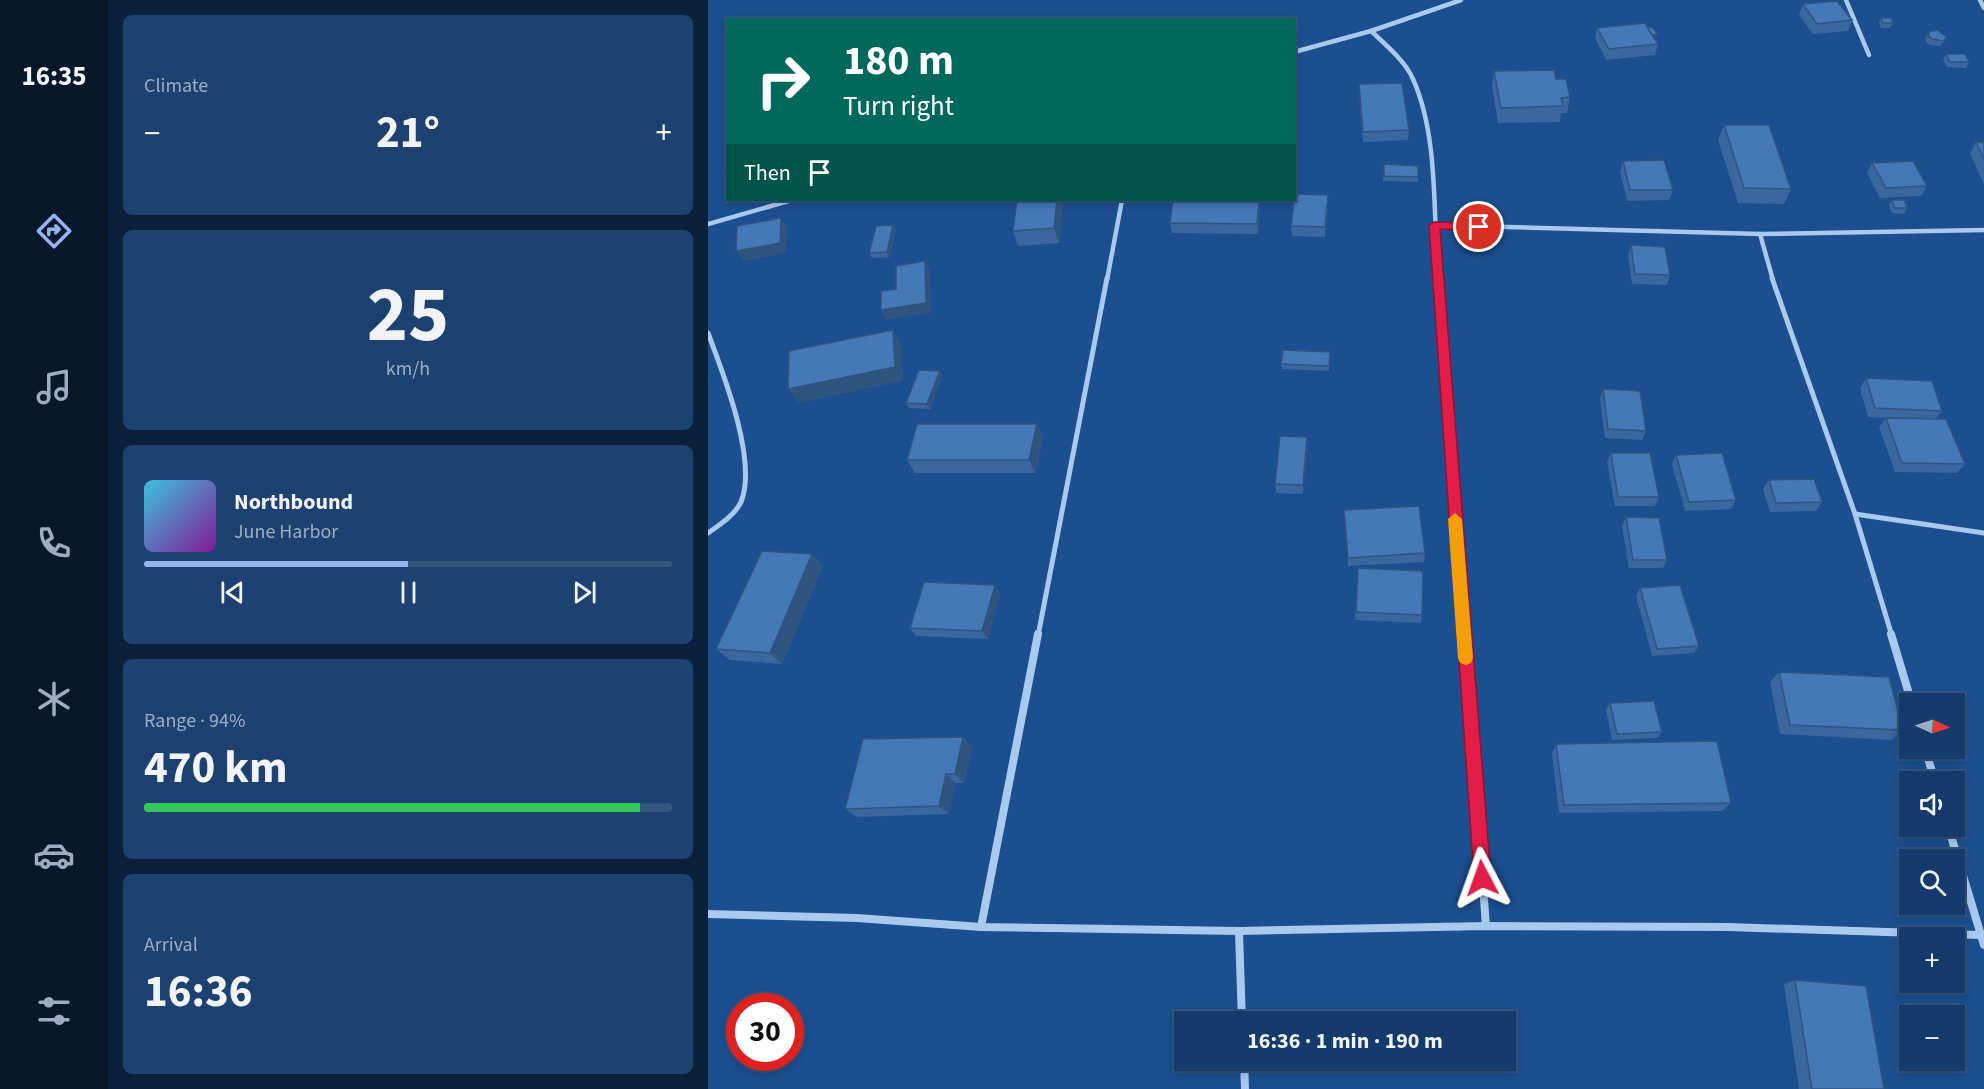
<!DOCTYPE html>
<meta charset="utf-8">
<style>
:root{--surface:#143b6b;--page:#1d4271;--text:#f1f3f6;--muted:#9dadc1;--line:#33557e;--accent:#95b2f1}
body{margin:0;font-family:"Source Sans 3",sans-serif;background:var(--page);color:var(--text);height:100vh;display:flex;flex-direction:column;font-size:22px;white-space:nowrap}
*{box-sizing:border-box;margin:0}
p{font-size:20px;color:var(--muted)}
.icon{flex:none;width:33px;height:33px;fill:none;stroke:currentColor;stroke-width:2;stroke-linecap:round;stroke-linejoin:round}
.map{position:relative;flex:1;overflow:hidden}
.details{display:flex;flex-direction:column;gap:15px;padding:15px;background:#0b203b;width:600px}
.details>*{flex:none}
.banner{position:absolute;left:18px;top:18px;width:570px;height:183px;border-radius:0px;box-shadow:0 3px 9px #0003,0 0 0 2px var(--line);background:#00695c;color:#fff;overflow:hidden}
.needle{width:39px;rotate:93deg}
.controls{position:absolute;left:1191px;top:693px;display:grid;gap:12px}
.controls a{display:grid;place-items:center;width:66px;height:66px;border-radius:0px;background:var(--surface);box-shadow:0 3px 9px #0003,0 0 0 2px var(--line);font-size:30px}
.speed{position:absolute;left:18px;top:993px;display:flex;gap:12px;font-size:30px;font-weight:700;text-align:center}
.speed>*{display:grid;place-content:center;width:78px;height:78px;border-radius:50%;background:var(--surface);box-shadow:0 3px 9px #0003,0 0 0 2px var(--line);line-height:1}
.speed .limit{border:9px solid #d22;background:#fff;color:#111}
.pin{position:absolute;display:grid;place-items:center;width:51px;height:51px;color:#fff;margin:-26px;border:3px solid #fff;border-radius:50%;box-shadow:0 2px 6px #0007}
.me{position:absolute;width:66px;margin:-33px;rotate:356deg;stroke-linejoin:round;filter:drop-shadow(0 0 4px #0008)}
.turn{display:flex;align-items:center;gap:21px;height:126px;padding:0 18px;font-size:27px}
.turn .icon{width:78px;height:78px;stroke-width:2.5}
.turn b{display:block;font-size:42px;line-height:51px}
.then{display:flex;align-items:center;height:57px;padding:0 18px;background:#0003;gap:12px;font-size:22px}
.big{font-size:45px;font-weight:700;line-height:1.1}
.details .tile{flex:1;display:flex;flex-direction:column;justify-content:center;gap:9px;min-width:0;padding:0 21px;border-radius:9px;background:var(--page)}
.details .dial{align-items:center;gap:0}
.dial b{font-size:78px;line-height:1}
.song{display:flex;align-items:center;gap:18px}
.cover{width:72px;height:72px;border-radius:9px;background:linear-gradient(135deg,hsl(190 70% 55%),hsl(290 70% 35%))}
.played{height:6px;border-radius:3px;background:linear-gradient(90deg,var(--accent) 50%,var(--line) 50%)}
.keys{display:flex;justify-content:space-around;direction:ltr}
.heat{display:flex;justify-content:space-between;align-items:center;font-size:33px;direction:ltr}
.charge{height:9px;border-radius:4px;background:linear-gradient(90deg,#34c759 94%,var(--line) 0)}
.trip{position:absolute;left:466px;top:1011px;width:342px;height:60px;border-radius:0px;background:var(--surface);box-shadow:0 3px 9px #0003,0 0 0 2px var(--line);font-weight:700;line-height:60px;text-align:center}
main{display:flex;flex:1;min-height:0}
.tabs{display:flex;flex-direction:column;width:108px;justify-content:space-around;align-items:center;background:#08182b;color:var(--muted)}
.tabs .icon{width:42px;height:42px}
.tabs .active{color:var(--accent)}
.tabs b{font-size:27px;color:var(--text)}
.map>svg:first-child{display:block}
</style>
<main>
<nav class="tabs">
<b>16:35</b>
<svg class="icon active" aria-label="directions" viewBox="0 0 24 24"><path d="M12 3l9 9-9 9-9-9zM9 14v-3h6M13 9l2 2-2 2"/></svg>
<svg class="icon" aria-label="music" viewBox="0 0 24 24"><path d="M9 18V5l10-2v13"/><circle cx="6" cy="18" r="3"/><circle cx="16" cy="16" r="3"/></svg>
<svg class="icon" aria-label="phone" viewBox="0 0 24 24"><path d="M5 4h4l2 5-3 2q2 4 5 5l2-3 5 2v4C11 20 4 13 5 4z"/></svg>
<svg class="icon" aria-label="climate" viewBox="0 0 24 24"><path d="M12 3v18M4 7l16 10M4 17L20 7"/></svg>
<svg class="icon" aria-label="car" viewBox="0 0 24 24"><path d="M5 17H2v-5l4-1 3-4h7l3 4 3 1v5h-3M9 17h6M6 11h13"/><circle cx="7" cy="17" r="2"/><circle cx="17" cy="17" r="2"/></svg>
<svg class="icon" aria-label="filters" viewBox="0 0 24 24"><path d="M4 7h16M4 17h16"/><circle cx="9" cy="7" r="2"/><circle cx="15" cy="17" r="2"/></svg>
</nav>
<section class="details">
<div class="tile"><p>Climate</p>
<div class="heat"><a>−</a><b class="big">21°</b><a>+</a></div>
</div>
<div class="tile dial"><b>25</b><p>km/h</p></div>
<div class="tile">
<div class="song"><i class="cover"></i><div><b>Northbound</b><p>June Harbor</p></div></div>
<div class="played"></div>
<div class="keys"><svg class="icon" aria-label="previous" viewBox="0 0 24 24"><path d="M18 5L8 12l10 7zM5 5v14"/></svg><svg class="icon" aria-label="pause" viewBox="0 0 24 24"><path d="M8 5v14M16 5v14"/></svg><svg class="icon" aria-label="next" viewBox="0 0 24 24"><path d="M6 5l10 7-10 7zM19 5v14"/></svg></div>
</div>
<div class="tile"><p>Range · 94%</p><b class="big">470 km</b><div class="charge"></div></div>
<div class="tile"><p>Arrival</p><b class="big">16:36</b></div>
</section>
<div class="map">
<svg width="1276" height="1089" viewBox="0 0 1276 1089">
<rect width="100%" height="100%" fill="#1b4f8f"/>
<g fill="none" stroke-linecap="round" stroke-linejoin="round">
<!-- minor-far2 -->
<g stroke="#a9c9ee" stroke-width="4.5">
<path d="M1138,0L1161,55"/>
<path d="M1272,0L1276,8"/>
<path d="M663,31C677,44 697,61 705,79C731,137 725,217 730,280"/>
<path d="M586,52L663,31L753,0"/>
<path d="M0,224L84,200"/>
<path d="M726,225L1052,234L1276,230"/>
<path d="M1052,234L1065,280"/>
<path d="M399,280L414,200"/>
</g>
<!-- minor-far1 -->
<g stroke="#a9c9ee" stroke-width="5">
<path d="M730,278L756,636"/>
<path d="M1064,278L1147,514L1184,636"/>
<path d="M0,333C15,373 50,461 33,502C27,515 11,525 0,533"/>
<path d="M1147,514L1276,533"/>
<path d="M330,636L399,278"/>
</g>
<!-- minor -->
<g stroke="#a9c9ee" stroke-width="8">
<path d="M756,634L778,926"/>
<path d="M1183,634L1204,704"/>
<path d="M1217,748L1227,782"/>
<path d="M1240,826L1276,945"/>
<path d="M0,914L149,918L273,927L531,931L778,926L1020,927L1272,935"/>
<path d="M273,927L330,634"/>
<path d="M531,931L534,1022"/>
<path d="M536,1060L537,1089"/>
</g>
</g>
<!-- wall -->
<g fill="#3a679d">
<path d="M1095,4L1144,20L1140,31L1105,34L1091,15Z"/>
<path d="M1173,18L1185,23L1182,28H1173L1171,23Z"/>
<path d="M889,28L948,40H947L950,44L947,55L898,60L887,38Z"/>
<path d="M1221,32L1239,37L1236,42L1232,46L1222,45L1218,42V37Z"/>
<path d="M1238,54L1261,62L1258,68L1239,67L1235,59Z"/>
<path d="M786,71L848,79L862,97L859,113H853L852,122L790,123L784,86Z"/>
<path d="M651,84L701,130L700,140L655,142L651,95Z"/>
<path d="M1016,125L1083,189L1076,204L1030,203L1010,140Z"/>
<path d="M1268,142L1276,143V184L1262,153Z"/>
<path d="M915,161L965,190L961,200L919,201L912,171Z"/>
<path d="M1164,163L1219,186L1213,196L1172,198L1159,173Z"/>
<path d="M676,164L710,166V182L675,181Z"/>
<path d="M620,195V205L617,237L584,236L583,226Z"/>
<path d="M355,200L351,243L310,246L305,231Z"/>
<path d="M1184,200L1199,208L1196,214L1184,213L1181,205Z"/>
<path d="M552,206L550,234L464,233L462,223Z"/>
<path d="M185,225L188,230L181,257L164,258L161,253Z"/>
<path d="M923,245L962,275L959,285L924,284L920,256Z"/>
<path d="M622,357L621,371L574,369L573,364Z"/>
<path d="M232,371L234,375L222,409L201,408L198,403Z"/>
<path d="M1158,378L1234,411L1228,419L1257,464L1249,473L1187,472L1171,427L1178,418L1160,417L1152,388Z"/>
<path d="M895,389L938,431L934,440L897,438L892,399Z"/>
<path d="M329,424L335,438L327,473H207L199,460Z"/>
<path d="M599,437L600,446L595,494L568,493L567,484Z"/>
<path d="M903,453L951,497L947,506H907L899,462Z"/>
<path d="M968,455L1028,500L1023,509L977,511L964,464Z"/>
<path d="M1061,480L1114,502L1108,511L1062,512L1055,489Z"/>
<path d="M636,510L717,553L716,562L640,566Z"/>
<path d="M918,517L959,560L955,568H921L914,526Z"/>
<path d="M104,554L115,566L74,664L22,660L8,649Z"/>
<path d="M650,568L714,615L713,623L647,620Z"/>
<path d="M932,588L991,646L986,653L944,656L928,596Z"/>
<path d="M292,593L280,639L208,636L202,628Z"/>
<path d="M1071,672L1195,730L1183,740L1072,734L1062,682Z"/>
<path d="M902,703L954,732L949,738L904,740L898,710Z"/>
<path d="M255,737L264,747L256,783H247L241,814L149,817L137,809Z"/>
<path d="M848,744L1023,803L1014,811L851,813L844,753Z"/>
<path d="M1087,980L1176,1089H1091L1076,984Z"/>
</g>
<!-- shaded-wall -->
<g fill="#305480">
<path d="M950,34L948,40L943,41L944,35Z"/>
<path d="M620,195V205L617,237V227Z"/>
<path d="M349,200H355L351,243L346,228Z"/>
<path d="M551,200L552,206L550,234L549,224Z"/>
<path d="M73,218L79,228L78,253L35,261L28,251Z"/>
<path d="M185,225L188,230L181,257L179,252Z"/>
<path d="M217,261L222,271L223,313L178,320L173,310Z"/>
<path d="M185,330L193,344L195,381L91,403L80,389Z"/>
<path d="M232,371L234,375L222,409L219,404Z"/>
<path d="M329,424L335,438L327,473L321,460Z"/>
<path d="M599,437L600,446L595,494V485Z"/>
<path d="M104,554L115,566L74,664L62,653Z"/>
<path d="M287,585L292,593L280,639L274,631Z"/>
<path d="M255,737L264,747L256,783L247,774Z"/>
<path d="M238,774L247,783L241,814L231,806Z"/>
</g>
<!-- building -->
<g fill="#4478b7" stroke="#305480" stroke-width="1.5">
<path d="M1129,1L1144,20L1109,24L1095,4Z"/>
<path d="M1173,18H1183L1185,23H1175Z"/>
<path d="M937,23L950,44L901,49L889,28Z"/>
<path d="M944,27L950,34L944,35L940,28Z"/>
<path d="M1229,30L1239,37L1235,41L1225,39L1221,37V32Z"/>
<path d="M1238,54H1257L1261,62H1242Z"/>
<path d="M846,70L848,79H858L862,97L853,98L855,106L793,108L786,71Z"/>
<path d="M694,83L701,130L655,132L651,84Z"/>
<path d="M1016,125H1061L1083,189L1036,188Z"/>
<path d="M1268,142L1276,143V159Z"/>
<path d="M956,160L965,190H922L915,161Z"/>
<path d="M1205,161L1219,186L1178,188L1164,163Z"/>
<path d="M676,164L710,166V177L676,176Z"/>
<path d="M20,171V192H19L15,172Z"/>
<path d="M587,194L620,195L617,227L583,226Z"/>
<path d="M309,200H349L346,228L305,231Z"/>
<path d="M465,200H551L549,224L462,223Z"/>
<path d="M1184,200H1196L1199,208H1187Z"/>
<path d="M73,218L72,243L28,251L29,226Z"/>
<path d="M185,225L179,252L161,253L168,226Z"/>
<path d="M923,245L957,247L962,275L927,274Z"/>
<path d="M217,261L218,303L173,310V291L188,289V266Z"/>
<path d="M185,330L187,367L80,389L81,351Z"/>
<path d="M575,350L622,352L621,366L573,364Z"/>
<path d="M211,370L232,371L219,404L198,403Z"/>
<path d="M1158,378L1224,381L1234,411L1167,408Z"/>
<path d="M895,389L932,391L938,431L900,429Z"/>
<path d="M1178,418L1238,419L1257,464L1194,463Z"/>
<path d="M209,424H329L321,460H199Z"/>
<path d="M572,436L599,437L595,485L567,484Z"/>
<path d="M903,453H942L951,497H910Z"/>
<path d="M1014,453L1028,500L981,502L968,455Z"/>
<path d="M1106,479L1114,502L1068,503L1061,480Z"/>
<path d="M711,506L717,553L640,558L636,510Z"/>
<path d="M918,517L951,518L959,560H925Z"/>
<path d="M54,551L104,554L62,653L8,649Z"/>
<path d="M650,568L715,571L714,615L648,612Z"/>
<path d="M216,582L287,585L274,631L202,628Z"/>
<path d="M972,585L991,646L949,649L932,588Z"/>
<path d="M1071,672L1181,677L1195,730L1082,725Z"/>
<path d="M946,701L954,732L909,734L902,703Z"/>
<path d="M255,737L247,774H238L231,806L137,809L155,739Z"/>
<path d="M1009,741L1023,803L856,805L848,744Z"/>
<path d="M1087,980L1158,986L1176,1089H1104Z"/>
</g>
<!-- route -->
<path fill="#e11d48" stroke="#92132f" stroke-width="1.5" d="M726,222L771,223L776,227L771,231L732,229L783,878L780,884L774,887L769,884L766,878L721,225Z"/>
<!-- slow -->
<path fill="#f59e0b" d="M747,513L754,519L765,658L763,663L758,665L752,663L750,658L740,519Z"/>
</svg>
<div class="controls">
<a><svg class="needle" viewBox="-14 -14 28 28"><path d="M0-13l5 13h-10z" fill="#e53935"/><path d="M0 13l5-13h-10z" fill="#9dadc1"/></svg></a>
<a><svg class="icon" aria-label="sound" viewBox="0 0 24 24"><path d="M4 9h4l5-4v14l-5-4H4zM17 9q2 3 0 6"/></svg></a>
<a><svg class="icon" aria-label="search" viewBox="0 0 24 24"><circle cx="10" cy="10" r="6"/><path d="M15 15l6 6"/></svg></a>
<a>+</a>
<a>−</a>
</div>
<div class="speed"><div class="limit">30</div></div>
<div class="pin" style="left:771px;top:227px;background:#d93025"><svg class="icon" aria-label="arrive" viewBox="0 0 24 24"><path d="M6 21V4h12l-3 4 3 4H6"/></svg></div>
<svg class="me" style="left:774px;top:878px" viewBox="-20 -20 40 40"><path d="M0-17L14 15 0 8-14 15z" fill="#e11d48" stroke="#fff" stroke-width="4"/></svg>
<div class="trip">16:36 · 1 min · 190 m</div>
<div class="banner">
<div class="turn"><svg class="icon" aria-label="right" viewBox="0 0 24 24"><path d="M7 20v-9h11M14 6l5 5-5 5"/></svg><div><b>180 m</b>Turn right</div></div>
<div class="then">Then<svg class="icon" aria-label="arrive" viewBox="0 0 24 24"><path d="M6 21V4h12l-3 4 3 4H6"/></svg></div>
</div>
</div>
</main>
